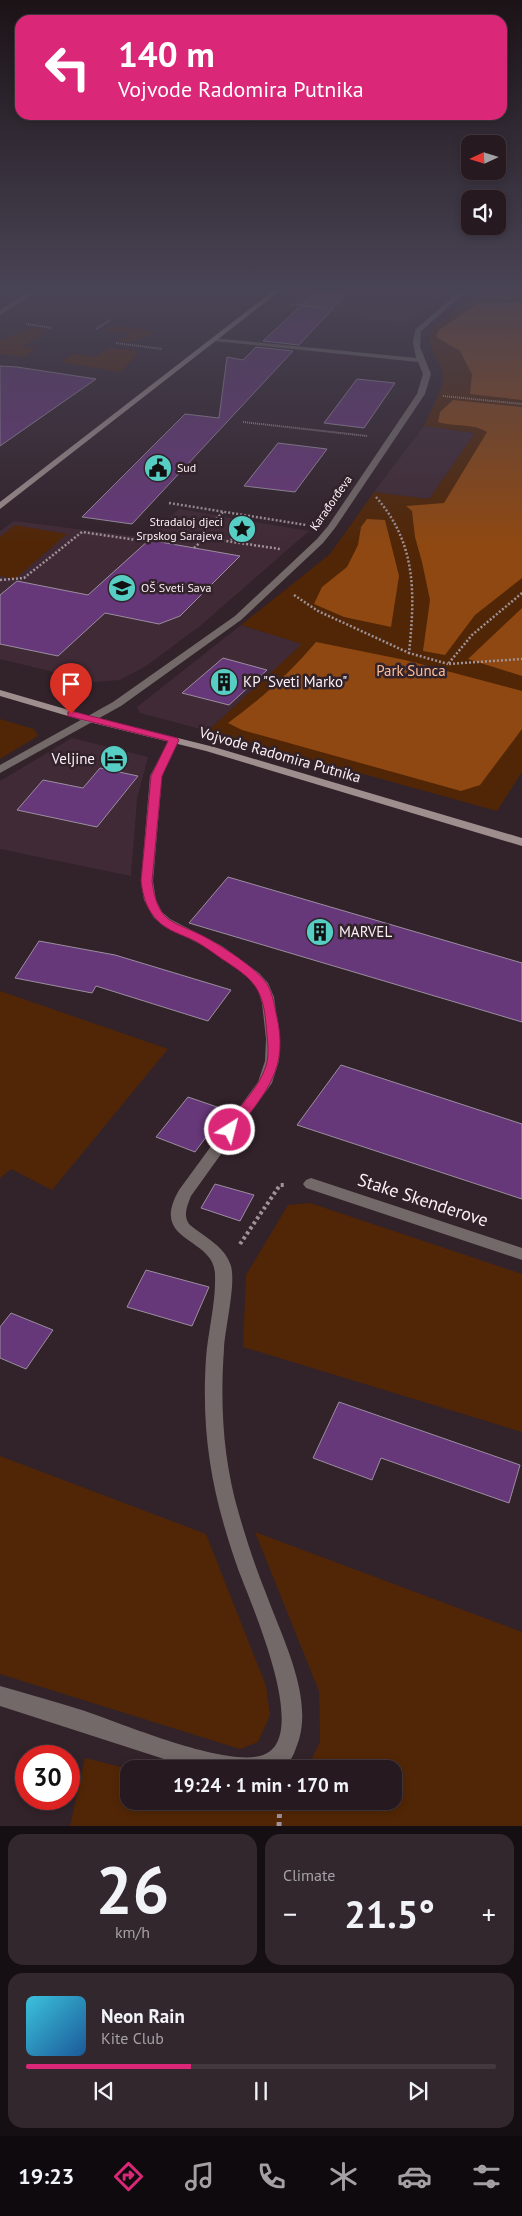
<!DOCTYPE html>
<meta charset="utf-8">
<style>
:root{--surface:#261a20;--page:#32272d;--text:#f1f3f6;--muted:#a4a1a5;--line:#42383e;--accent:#db2777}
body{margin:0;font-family:"PT Sans",sans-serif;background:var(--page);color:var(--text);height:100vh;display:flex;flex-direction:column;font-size:19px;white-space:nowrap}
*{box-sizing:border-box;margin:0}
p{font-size:16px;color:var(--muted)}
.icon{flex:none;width:28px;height:28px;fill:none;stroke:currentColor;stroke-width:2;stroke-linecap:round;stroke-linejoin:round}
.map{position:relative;height:1826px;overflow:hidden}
.panel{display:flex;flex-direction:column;gap:8px;padding:8px;background:#150e12;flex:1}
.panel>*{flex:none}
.guide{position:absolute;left:15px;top:15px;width:492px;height:105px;border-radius:15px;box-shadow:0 2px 8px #0003,0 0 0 1px var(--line);background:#db2777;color:#fff;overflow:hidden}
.needle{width:32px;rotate:266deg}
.buttons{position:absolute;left:461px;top:135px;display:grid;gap:10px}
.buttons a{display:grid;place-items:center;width:45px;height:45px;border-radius:10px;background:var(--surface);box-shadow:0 2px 8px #0003,0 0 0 1px var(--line);font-size:25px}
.speed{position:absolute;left:15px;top:1745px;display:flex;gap:10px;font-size:25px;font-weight:700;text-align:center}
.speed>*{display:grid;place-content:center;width:65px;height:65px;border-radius:50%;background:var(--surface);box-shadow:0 2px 8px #0003,0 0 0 1px var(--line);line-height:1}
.speed .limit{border:8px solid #d22;background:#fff;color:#111}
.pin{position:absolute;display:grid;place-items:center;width:42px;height:42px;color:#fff;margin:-51px -21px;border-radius:50% 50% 50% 0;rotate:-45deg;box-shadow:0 0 5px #0007}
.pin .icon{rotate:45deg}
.me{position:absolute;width:55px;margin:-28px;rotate:36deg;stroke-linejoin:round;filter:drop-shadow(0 0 4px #0008)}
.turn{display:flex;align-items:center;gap:18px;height:105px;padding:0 20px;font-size:22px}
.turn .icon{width:65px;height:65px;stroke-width:2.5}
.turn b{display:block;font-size:35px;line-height:42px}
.big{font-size:38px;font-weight:700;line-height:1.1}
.panel .tile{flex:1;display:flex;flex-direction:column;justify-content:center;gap:8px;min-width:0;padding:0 18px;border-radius:15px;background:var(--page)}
.panel .dial{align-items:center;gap:0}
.dial b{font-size:65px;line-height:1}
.song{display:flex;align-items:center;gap:15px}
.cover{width:60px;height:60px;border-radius:8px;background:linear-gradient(135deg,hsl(190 70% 55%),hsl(210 70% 35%))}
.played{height:5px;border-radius:2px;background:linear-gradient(90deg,var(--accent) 35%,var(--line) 35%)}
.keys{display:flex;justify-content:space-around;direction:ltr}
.heat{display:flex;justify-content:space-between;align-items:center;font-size:28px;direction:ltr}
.panel .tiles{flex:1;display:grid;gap:8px;grid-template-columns:1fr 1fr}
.tile:last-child{grid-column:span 2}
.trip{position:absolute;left:120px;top:1760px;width:282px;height:50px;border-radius:15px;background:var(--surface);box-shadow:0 2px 8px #0003,0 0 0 1px var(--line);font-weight:700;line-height:50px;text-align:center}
.tabs{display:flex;height:80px;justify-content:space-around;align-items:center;background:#0f0a0d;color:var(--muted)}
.tabs .icon{width:35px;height:35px}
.tabs .current{color:var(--accent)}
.tabs b{font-size:22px;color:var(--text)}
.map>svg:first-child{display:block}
</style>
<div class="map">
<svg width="522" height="1826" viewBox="0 0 522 1826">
<rect width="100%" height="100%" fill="#32222a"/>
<!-- built -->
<g fill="#402a35">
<path d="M303,290H448L407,324L280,310Z"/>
<path d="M424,426L475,433L429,499L374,492Z"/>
<path d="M179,509L309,531L200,626L146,666L120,680L95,682L0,659V531L14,521L132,536L154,532Z"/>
<path d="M241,625L303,644L208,731L140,713L137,707Z"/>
<path d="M72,738L148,757L137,799L131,876L0,849V781Z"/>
</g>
<!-- green -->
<g fill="#512606">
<path d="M483,290H522V772L497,811L208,731L302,644L241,625L330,554L374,492L429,499L475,433L424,426C428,417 443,388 443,379C443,359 425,354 431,328Z"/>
<path d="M112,325L155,331C142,341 135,343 119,341L130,333L104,330Z"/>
<path d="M33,327L48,330L22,347L36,349L24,357L0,354V340Z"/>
<path d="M109,348L135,350L137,355L120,372L61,362L73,354L95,357Z"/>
<path d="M15,525L67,534L15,579L0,576V537Z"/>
<path d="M0,719L34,729L38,736L0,759Z"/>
<path d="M0,991L168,1049L52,1190L11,1169L0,1178Z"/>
<path d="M310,1203L522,1274V1432L243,1347L246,1275L288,1205Z"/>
<path d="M0,1456L206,1534L266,1686L270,1715L258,1742L240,1749L0,1674Z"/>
<path d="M255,1532L522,1632V1826H70L85,1758L129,1769V1801H394V1769H307L320,1742L319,1691Z"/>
</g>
<!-- forest -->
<g fill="#8f4811">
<path d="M522,299V400L470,394L472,374L460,351L436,337L439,330L479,302L512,303Z"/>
<path d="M453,400L522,407V578L475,615L445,655L423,651L430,600L422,562L415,537L412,511L406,506L444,503L487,432C473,423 454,427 438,422L440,412Z"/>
<path d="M367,519L385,520L399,576L391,627L344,617L314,604L322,587L347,567L358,545L361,527Z"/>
<path d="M522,608V676L468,659Z"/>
<path d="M316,642L405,660L522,691V729L480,785L461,791L242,730L228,723C261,699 290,673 316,642Z"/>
</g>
<!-- building -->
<g fill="#673879" stroke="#9a8e9f">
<path d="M318,290H350L299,345L263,341Z"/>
<path d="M256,347L293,351L132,524L82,517L185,414L219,418L227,357L243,360Z"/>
<path d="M0,366L17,367L96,379L0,446Z"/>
<path d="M357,379L395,383L364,428L324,423Z"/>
<path d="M278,443L327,449L295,492L244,486Z"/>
<path d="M149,540L240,556L180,616L159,624L105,613L58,656L0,644V595L17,581L88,595Z"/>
<path d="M223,658L267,670L229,705L182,693Z"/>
<path d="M100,768L138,776L97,827L17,810L43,780L83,788Z"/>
<path d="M228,877L522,963V1022L189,923Z"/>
<path d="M39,941L115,955L231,990L208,1021L96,986L92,993L15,978Z"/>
<path d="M341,1065L522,1124V1199L297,1125Z"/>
<path d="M188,1097L226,1110L195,1152L156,1137Z"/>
<path d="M215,1184L254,1195L240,1221L201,1208Z"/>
<path d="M146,1270L209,1287L192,1326L127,1307Z"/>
<path d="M11,1313L53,1330L26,1369L0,1358V1327Z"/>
<path d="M339,1402L520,1465L509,1503L381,1458L372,1480L313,1458Z"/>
</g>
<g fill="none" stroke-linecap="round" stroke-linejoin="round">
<!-- path-far3 -->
<g stroke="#9f9298" stroke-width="2" stroke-dasharray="1 1" stroke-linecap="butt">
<path d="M292,304L326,308"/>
<path d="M26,324L52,328"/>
<path d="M96,329L110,320"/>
<path d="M116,343L162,349"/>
<path d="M443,396L522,404"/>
<path d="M243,422L367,436"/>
</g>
<!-- path-far2 -->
<g stroke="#9f9298" stroke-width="2.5" stroke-dasharray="2 2" stroke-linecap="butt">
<path d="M376,497C417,544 415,594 409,653L448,664"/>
<path d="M169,503L306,525"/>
<path d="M199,536L223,512"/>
<path d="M231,540L239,531"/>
<path d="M194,548L206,537"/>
<path d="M0,580L24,578L82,532L137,540L179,534L280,549"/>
<path d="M522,593L472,635L448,664L522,659"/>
<path d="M294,595L318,611L409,653"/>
</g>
<!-- path-far1 -->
<path stroke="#9f9298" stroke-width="4" stroke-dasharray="3 3" stroke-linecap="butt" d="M240,1244L280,1185H285"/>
<!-- path -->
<path stroke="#9f9298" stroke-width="5" stroke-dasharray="4 4" stroke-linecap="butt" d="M279,1826L280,1801"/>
<!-- street -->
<g fill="#736969" fill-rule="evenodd">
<path d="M32,290H40L0,315V310Z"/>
<path d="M461,290H468L421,331L420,347L431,374L425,394L335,528L323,543L241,620L121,706L0,773V765L113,702L235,616L317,539L328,526L417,394L423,374L418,362L214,341L212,340V338L416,358L413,342L415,330Z"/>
<path d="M174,737L179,740L162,776L153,881L156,900L162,912L170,919L222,946L259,973L268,983L274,997L280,1039L279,1061L272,1083L191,1196C187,1206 183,1215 189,1224C204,1237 225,1246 231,1266C236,1285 225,1328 224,1349C220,1405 223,1460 239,1514C247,1542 256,1569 267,1596C283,1640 316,1702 296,1748C293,1757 289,1764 281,1769H195L0,1706V1686C28,1694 57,1702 85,1711C123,1724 227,1768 263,1755C313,1738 248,1598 237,1566C212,1494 201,1435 206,1358C208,1331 216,1303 215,1275C215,1236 148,1244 179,1190L258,1082L265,1061L266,1039L262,1003L257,987L250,978L213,951L161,924L154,918L144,900L141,881L150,776L169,740Z"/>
<path d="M311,1178L522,1248V1260L306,1188L303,1184L306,1180Z"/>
</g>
<!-- secondary -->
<g fill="#9e8e8d" fill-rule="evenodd">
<path d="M274,290H281L0,509V502Z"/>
<path d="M0,690L93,717L214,747L522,838V846L206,751L85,721L0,696Z"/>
</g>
</g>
<!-- sky -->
<linearGradient id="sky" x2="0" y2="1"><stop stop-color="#1c1317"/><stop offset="0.53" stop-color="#494455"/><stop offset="1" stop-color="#494455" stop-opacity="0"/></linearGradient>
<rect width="522" height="546" fill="url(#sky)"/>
<!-- route -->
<path fill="#db2777" stroke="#8e194d" d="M71,711L177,738L179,740L162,776L152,881C154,895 157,910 168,919C178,926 192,930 203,936C219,944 258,969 267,984C272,992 274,1003 276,1013C290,1069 266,1091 235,1133H226L224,1130C236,1108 258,1091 266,1066C270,1053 267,1038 266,1024C263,986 251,978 222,959C212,952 203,945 193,940C182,935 167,930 159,922C147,911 143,897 141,881L151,776L168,741L68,716V712Z"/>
<!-- icons -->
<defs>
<symbol id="civic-disc" viewBox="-11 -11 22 22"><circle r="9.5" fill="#56cec4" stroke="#32222a"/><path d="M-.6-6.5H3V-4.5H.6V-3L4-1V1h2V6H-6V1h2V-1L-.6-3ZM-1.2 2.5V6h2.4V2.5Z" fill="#111"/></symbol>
<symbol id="sight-disc" viewBox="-11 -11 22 22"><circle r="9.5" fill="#56cec4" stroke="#32222a"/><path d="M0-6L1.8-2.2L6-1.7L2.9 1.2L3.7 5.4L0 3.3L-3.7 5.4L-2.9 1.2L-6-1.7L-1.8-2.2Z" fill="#111"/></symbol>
<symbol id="school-disc" viewBox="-11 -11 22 22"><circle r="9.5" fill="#56cec4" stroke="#32222a"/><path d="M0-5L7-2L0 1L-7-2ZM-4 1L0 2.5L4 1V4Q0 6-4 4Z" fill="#111"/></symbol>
<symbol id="building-disc" viewBox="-11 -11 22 22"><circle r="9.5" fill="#56cec4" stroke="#32222a"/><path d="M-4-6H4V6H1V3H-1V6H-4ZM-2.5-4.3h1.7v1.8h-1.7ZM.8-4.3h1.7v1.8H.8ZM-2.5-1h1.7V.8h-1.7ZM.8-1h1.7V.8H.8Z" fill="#111"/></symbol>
<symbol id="hotel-disc" viewBox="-11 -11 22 22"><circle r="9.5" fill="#56cec4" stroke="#32222a"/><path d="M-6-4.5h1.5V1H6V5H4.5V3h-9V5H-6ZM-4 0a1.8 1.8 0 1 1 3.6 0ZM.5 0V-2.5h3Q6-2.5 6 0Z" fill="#111"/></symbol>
</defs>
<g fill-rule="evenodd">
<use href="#civic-disc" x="142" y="452" width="32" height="32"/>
<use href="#sight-disc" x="226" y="513" width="32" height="32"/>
<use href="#school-disc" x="106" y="572" width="32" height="32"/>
<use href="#building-disc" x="208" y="666" width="32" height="32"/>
<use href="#hotel-disc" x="98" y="743" width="32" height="32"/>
<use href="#building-disc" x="304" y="916" width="32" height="32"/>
</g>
<g text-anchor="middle" stroke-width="5" stroke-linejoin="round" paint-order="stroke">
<!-- far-poi labels -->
<g font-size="12" fill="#fbf0f5" stroke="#32222a" text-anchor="start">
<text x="177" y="472">Sud</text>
<text x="223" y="526" text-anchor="end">Stradaloj djeci<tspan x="223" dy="14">Srpskog Sarajeva</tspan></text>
<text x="141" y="592">OŠ Sveti Sava</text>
</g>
<!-- far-street labels -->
<g font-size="12" fill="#fbf0f5" stroke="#32222a">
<text transform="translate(331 503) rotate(-55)" y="4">Karađorđeva</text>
</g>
<!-- park labels -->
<g font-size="15" fill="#fdbe9a" stroke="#32222a">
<text x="411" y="676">Park Sunca</text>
</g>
<!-- poi labels -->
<g font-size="15" fill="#fbf0f5" stroke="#32222a" text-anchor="start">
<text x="243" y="687">KP "Sveti Marko"</text>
<text x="95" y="764" text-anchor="end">Veljine</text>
<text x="339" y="937">MARVEL</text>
</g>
<!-- street labels -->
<g font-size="15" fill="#fbf0f5" stroke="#32222a">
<text transform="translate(280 755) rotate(16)" y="5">Vojvode Radomira Putnika</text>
</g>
<!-- near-street labels -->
<g font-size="18" fill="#fbf0f5" stroke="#32222a">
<text transform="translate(423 1200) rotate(18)" y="6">Stake Skenderove</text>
</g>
</g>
</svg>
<div class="buttons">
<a><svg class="needle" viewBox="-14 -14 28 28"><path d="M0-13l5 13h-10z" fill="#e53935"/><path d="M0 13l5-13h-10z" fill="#a4a1a5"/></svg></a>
<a><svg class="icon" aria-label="sound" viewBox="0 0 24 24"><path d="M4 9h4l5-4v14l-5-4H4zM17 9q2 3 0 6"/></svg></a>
</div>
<div class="speed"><div class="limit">30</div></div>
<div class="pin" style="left:71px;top:714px;background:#d93025"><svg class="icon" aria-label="arrive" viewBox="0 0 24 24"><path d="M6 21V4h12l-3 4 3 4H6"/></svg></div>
<svg class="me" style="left:230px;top:1130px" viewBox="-20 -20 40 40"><circle r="17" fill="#db2777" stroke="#fff" stroke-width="3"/><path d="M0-11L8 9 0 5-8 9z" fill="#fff"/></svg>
<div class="trip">19:24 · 1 min · 170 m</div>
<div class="guide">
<div class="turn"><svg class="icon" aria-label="left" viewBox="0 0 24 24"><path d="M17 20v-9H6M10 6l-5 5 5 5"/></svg><div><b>140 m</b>Vojvode Radomira Putnika</div></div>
</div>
</div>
<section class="panel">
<div class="tiles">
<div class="tile dial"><b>26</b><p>km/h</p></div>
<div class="tile"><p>Climate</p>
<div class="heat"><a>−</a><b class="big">21.5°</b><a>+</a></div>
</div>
<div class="tile">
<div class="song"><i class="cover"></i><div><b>Neon Rain</b><p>Kite Club</p></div></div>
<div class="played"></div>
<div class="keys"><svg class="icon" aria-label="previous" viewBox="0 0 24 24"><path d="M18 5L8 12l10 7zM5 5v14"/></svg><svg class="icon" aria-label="pause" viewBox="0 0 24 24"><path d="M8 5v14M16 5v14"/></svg><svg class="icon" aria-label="next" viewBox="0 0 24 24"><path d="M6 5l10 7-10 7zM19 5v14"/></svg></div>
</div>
</div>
</section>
<nav class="tabs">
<b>19:23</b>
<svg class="icon current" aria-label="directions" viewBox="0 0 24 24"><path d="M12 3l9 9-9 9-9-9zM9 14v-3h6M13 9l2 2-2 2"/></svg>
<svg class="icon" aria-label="music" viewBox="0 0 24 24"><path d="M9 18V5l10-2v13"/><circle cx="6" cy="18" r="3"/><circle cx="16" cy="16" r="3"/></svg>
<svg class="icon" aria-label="phone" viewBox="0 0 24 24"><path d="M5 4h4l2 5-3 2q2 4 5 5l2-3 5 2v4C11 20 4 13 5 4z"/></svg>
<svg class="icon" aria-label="climate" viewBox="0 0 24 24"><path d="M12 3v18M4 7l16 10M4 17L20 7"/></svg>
<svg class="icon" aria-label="car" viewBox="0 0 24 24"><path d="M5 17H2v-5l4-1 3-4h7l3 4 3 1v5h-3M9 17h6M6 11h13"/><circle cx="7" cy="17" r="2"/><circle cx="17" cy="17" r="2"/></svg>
<svg class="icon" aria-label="filters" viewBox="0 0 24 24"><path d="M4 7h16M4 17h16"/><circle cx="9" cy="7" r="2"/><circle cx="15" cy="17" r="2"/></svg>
</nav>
